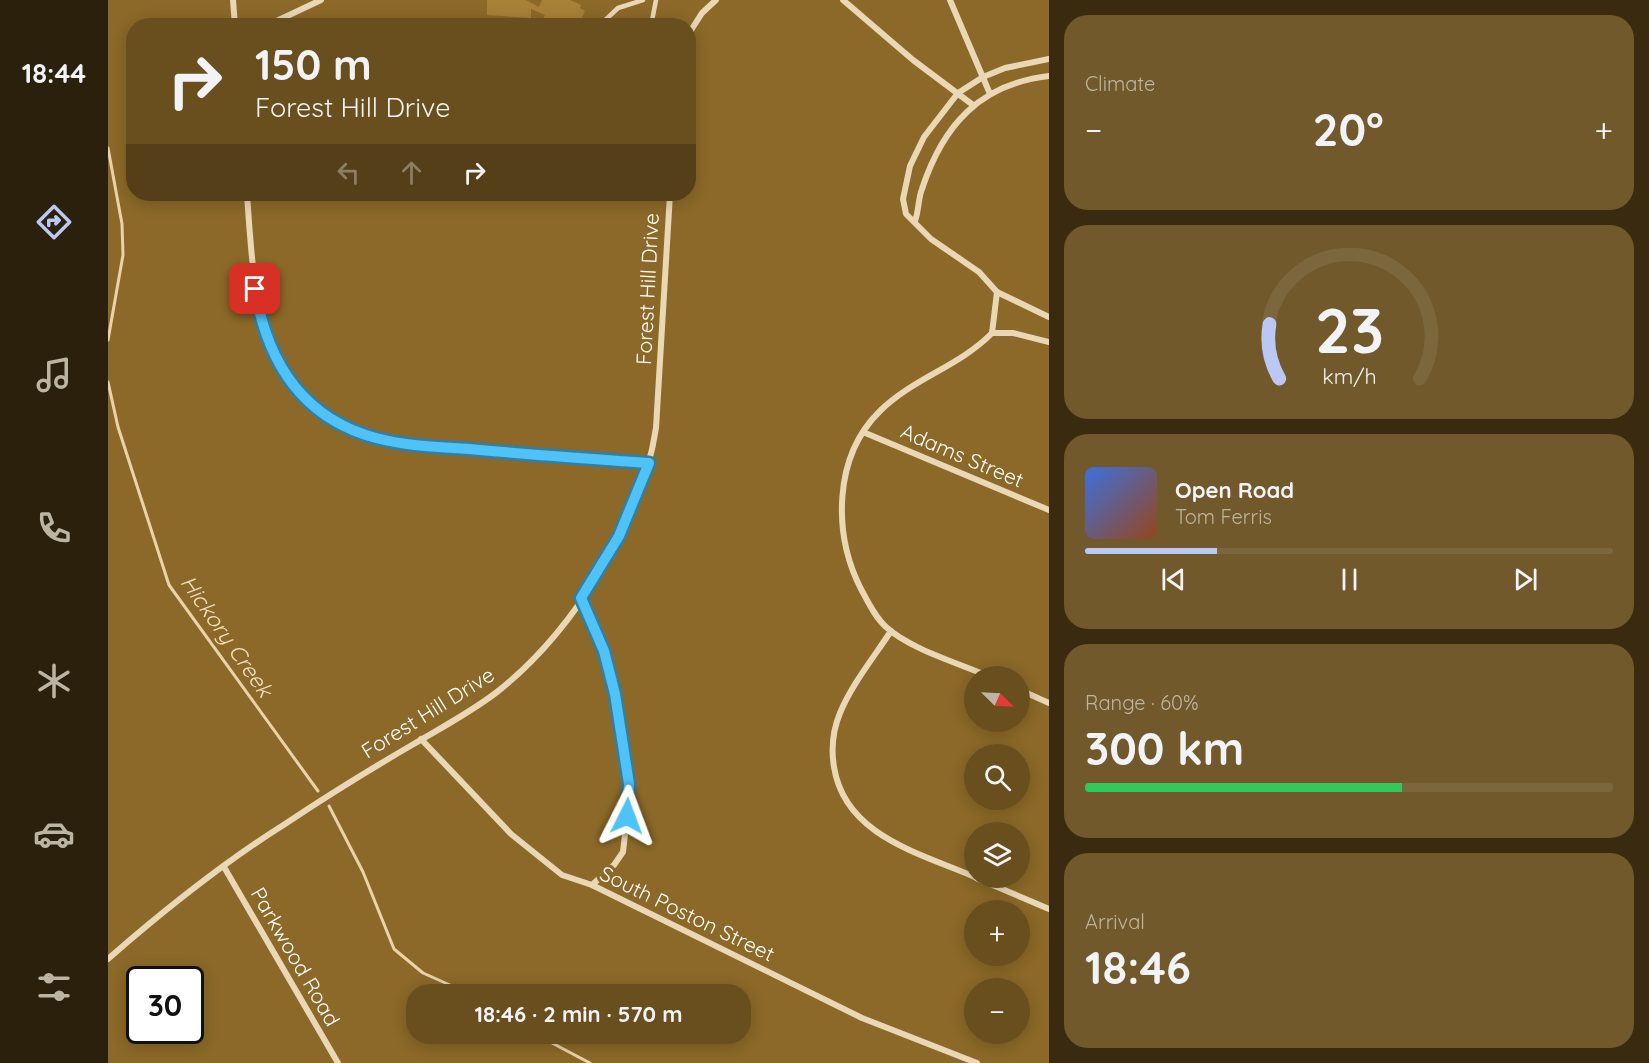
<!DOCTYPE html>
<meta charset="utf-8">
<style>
:root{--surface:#694f1e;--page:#71592b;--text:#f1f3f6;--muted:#bdb5a4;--line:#7c663c;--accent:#bcc8f4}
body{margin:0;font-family:Quicksand,sans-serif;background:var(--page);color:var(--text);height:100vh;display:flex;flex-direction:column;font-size:22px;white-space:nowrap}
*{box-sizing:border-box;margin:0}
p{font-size:20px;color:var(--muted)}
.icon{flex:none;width:33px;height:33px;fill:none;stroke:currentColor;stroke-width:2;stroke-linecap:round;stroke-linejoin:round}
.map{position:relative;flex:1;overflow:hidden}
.side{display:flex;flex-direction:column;gap:15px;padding:15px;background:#3a2b10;width:600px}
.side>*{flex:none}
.banner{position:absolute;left:18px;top:18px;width:570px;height:183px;border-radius:24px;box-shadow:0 3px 15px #0003;background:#694f1e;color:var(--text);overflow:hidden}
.needle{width:39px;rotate:114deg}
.buttons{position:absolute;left:856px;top:666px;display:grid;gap:12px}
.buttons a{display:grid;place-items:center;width:66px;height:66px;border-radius:50%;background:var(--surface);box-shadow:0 3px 15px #0003;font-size:30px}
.speed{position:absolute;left:18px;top:966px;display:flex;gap:12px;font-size:30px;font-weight:700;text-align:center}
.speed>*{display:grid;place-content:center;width:78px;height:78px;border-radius:50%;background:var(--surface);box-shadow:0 3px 15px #0003;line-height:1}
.speed .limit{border:3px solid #111;border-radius:9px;background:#fff;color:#111}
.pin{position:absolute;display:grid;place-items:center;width:51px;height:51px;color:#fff;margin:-26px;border-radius:12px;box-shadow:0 3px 9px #0006}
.me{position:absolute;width:66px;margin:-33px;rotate:3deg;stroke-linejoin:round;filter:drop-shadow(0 0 4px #0008)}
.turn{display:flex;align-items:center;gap:21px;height:126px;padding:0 30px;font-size:27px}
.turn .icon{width:78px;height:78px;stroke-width:2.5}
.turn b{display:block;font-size:42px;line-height:51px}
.lanes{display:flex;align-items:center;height:57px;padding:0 30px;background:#0003;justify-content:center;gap:30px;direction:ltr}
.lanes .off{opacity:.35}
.big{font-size:45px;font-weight:800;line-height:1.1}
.side .card{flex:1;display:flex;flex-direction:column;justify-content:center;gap:9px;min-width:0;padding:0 21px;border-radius:24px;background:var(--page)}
.side .dial{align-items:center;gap:0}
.dial svg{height:156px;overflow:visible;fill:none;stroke:var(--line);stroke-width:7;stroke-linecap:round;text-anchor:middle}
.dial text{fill:var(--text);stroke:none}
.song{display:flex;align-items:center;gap:18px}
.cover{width:72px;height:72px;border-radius:9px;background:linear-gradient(135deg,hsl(220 70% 55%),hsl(20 70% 35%))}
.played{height:6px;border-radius:3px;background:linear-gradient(90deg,var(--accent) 25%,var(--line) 25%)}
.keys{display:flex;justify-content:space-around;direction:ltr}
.heat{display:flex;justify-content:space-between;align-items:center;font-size:33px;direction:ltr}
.charge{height:9px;border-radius:4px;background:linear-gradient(90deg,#34c759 60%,var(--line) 0)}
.trip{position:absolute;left:298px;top:984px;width:345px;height:60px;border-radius:24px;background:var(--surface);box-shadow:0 3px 15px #0003;font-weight:800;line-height:60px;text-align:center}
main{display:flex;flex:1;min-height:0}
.dock{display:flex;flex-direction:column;width:108px;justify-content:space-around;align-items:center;background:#2a200c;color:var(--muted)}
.dock .icon{width:42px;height:42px}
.dock .current{color:var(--accent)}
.dock b{font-size:27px;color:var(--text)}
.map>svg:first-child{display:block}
</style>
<main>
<nav class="dock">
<b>18:44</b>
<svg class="icon current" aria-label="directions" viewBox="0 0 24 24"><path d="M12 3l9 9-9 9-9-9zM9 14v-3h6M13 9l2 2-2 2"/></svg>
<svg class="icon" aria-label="music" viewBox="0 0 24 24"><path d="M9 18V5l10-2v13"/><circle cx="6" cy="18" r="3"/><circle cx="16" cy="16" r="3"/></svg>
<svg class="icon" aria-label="phone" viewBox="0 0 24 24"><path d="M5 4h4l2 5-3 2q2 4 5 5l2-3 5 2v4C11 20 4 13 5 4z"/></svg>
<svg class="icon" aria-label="climate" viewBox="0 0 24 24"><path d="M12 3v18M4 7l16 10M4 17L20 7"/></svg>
<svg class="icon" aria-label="car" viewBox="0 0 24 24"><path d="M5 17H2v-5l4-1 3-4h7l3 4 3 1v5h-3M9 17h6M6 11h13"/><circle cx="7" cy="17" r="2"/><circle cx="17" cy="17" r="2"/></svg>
<svg class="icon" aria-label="filters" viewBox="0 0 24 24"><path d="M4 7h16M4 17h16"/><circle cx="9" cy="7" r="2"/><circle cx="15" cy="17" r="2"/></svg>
</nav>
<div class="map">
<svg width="941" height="1063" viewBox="0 0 941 1063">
<rect width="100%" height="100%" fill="#8c6928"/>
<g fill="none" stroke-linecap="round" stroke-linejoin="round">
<!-- stream -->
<g stroke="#ead3ab" stroke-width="3">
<path d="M0,148L14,224L15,255L0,340"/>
<path d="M0,382L10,427L61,585L210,791"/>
<path d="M221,806L255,872L286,949L315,973L362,994"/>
<path d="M427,1034L482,1063"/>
</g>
</g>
<!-- building -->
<path fill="#a88138" d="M379,0H418L431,7L434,0H462L473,5L472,8L477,11L473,19L477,21L475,26H437L433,24L437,15L423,9V18L379,15Z"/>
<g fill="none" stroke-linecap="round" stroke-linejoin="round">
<!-- lane -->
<g stroke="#ead7b6" stroke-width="4.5">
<path d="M491,26L510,8L535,0"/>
<path d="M543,26L548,0"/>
</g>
<!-- street -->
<g stroke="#ead7b6" stroke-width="6">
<path d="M125,0L127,26"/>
<path d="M735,0L805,60L865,105"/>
<path d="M842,0L882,94"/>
<path d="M158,26L213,0"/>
<path d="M580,35L594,13L608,0"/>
<path d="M941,59L897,68L875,77L850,93L816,137L802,166L795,199L798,214L823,239L871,272L889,292L941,317"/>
<path d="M139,194C147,307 149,413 284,442L541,463"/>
<path d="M807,221C811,210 810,199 814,189C835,125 872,84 941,76"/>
<path d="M884,333H905L941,342"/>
<path d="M755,432L941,510"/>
<path d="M473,598L504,679L521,799L515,852L506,865L484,885"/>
<path d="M783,631C766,657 744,684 732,713C725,730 723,749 726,767C737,836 812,853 867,877"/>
<path d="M880,676C850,663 802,649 778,627C767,617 760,602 753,589C725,534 725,457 772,411C804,379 852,366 884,333L889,292"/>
<path d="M912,690L941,703"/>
<path d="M313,739L403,834L454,875L484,885L754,1018L869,1063"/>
<path d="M116,867L230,1063"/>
<path d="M868,878L941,909"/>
<path d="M0,959C55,911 115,863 177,824C219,796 261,770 304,745C333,728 363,712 389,692C464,633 534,522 548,428L562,194"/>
</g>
</g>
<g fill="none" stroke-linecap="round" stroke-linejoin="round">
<defs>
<path id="route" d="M147,289C159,362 194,418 268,438C302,447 338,447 372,450C428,455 485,459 541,463L511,536L473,598L496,651L507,694L521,784L519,816"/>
</defs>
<!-- route casing -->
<use href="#route" stroke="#337fa1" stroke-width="15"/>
<!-- route -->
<use href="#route" stroke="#4fc3f7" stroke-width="10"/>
</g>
<g text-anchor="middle" stroke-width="6" stroke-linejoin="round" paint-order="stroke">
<!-- street labels -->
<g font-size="21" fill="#fff" stroke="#8c6928">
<text transform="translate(540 289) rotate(-87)" y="7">Forest Hill Drive</text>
<text transform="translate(854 456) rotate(23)" y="7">Adams Street</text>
<text transform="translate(320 713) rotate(-32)" y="7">Forest Hill Drive</text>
<text transform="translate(579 914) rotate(26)" y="7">South Poston Street</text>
<text transform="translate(187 957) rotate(60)" y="7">Parkwood Road</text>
</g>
<!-- water labels -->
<g font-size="22" font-style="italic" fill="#f1e0c2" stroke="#8c6928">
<text transform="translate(119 636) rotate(55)" y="8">Hickory Creek</text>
</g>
</g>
</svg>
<div class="buttons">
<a><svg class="needle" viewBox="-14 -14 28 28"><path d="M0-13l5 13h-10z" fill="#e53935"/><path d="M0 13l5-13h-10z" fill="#bdb5a4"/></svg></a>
<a><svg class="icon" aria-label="search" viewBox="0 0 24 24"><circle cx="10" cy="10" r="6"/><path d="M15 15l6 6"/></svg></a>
<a><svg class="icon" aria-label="layers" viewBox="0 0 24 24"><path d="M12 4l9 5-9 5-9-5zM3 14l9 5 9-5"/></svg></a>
<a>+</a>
<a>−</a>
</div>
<div class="speed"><div class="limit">30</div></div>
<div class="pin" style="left:147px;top:289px;background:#d93025"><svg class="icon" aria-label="arrive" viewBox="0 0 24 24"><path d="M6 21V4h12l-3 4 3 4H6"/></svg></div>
<svg class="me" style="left:519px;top:816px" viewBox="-20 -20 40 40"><path d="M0-17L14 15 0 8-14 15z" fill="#4fc3f7" stroke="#fff" stroke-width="4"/></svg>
<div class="trip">18:46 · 2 min · 570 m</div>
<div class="banner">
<div class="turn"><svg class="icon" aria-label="right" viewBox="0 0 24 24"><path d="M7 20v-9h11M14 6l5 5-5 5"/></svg><div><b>150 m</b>Forest Hill Drive</div></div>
<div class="lanes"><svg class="icon off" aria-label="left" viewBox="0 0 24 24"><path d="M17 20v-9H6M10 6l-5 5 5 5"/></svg><svg class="icon off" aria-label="ahead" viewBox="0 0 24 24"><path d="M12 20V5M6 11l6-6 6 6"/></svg><svg class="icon" aria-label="right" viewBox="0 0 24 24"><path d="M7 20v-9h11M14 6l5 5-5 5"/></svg></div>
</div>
</div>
<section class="side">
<div class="card"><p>Climate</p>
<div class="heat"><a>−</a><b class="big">20°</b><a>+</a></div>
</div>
<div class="card dial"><svg viewBox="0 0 100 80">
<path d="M14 69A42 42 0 1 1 86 69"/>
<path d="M14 69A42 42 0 0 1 9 41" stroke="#bcc8f4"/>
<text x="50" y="56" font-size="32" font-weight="700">23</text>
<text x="50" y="72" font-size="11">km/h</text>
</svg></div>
<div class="card">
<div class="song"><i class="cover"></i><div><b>Open Road</b><p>Tom Ferris</p></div></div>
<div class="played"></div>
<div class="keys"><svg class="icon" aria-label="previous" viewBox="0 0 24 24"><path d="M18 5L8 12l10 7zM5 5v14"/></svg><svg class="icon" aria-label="pause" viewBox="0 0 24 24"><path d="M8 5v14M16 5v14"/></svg><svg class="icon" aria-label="next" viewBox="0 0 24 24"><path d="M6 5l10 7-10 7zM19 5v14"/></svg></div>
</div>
<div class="card"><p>Range · 60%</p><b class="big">300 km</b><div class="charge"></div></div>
<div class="card"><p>Arrival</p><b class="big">18:46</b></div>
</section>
</main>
